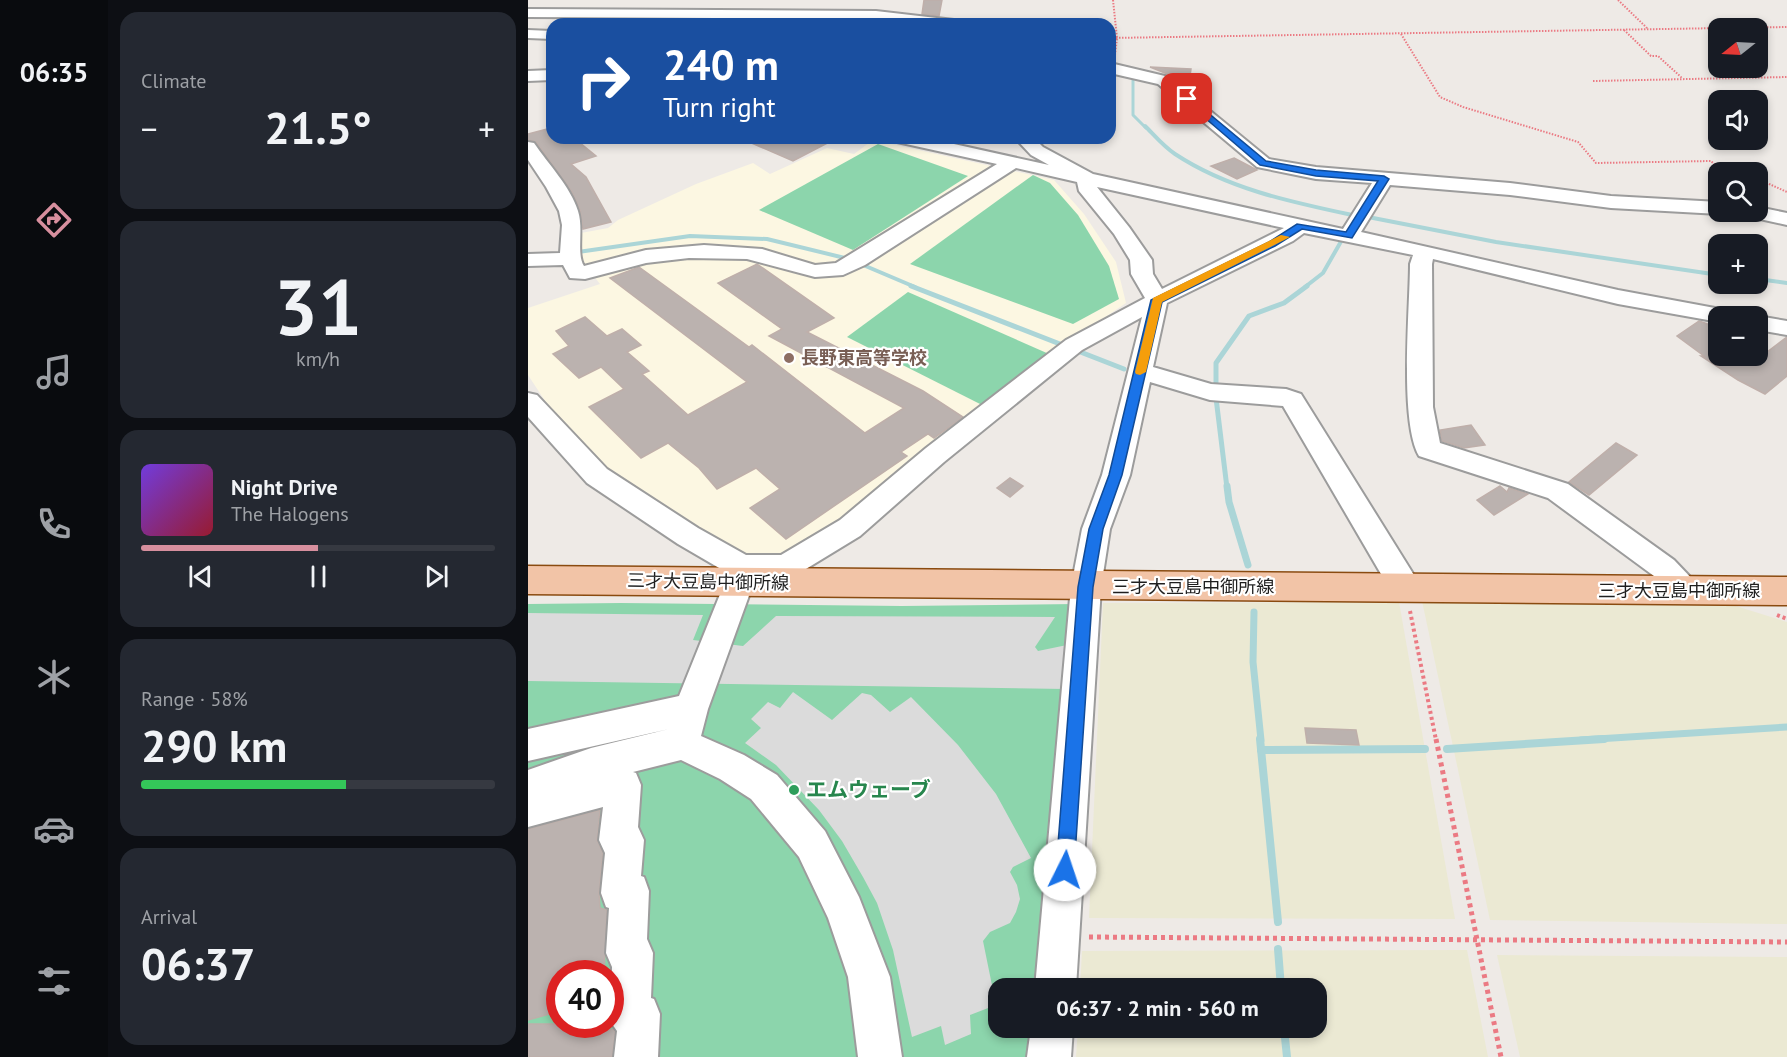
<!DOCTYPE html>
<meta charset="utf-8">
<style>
:root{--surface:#171b24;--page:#242831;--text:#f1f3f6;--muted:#9ea1a6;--line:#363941;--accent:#d78f9e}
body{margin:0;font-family:"PT Sans","Noto Sans JP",sans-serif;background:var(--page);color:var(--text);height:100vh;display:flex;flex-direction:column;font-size:22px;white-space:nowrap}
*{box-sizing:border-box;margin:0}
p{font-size:20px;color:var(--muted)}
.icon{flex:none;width:33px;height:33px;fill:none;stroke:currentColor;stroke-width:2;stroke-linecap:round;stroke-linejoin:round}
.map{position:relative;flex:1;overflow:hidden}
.side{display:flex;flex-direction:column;gap:12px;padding:12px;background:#0d0f14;width:420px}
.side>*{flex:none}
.top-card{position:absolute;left:18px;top:18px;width:570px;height:126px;border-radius:18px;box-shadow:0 3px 9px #0003;background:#1a4fa0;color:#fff;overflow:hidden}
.needle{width:39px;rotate:252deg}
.controls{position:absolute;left:1180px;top:18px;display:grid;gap:12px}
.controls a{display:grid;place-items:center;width:60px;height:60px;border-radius:12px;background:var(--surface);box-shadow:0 3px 9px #0003;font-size:30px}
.speed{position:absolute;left:18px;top:960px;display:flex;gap:12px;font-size:30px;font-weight:700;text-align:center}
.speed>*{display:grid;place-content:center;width:78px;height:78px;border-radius:50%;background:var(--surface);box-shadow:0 3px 9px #0003;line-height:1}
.speed .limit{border:9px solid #d22;background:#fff;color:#111}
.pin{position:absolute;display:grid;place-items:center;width:51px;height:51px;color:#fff;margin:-26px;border-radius:12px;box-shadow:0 3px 9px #0006}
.me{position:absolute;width:66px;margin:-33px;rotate:4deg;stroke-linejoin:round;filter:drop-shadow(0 0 4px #0008)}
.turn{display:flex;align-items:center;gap:21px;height:126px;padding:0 18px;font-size:27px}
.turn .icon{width:78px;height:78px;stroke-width:2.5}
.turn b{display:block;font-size:42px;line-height:51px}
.big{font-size:45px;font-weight:600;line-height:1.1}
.side .card{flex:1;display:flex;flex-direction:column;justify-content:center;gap:9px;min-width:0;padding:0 21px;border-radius:18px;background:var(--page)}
.side .dial{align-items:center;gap:0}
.dial b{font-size:78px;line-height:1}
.song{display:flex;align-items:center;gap:18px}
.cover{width:72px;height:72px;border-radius:9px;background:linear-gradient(135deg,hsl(260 70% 55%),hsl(350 70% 35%))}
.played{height:6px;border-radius:3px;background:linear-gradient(90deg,var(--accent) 50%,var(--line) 50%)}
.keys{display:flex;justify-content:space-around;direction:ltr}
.heat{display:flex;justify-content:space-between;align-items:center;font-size:33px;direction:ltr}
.charge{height:9px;border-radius:4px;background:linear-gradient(90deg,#34c759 58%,var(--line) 0)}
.trip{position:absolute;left:460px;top:978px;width:339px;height:60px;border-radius:18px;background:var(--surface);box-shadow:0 3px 9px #0003;font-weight:600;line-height:60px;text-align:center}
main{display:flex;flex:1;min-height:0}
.menu{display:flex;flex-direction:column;width:108px;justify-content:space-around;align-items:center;background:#090b0e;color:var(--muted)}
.menu .icon{width:42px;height:42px}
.menu .selected{color:var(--accent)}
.menu b{font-size:27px;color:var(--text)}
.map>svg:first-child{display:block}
</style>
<main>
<nav class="menu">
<b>06:35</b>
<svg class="icon selected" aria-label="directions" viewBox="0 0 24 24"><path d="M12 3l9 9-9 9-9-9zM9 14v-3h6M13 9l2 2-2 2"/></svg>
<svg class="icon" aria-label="music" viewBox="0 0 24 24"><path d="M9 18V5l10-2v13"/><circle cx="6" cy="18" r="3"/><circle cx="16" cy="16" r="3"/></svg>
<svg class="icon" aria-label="phone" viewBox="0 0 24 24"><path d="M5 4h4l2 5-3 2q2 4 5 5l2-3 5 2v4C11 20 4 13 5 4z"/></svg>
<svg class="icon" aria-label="climate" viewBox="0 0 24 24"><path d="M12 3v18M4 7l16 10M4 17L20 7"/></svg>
<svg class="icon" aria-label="car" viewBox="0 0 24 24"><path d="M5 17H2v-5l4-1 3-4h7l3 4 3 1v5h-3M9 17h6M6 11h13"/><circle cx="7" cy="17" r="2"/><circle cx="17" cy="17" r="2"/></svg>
<svg class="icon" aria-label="filters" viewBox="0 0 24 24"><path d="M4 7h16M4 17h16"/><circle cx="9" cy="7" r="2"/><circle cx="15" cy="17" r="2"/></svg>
</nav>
<section class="side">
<div class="card"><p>Climate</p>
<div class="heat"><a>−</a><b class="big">21.5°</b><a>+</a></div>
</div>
<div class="card dial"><b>31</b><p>km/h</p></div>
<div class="card">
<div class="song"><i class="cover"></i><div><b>Night Drive</b><p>The Halogens</p></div></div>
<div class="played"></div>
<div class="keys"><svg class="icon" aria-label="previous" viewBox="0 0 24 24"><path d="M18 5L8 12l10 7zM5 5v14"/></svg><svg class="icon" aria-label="pause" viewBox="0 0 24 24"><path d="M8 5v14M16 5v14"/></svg><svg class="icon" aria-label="next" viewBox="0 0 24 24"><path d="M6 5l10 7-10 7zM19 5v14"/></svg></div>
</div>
<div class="card"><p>Range · 58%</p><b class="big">290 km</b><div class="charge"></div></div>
<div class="card"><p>Arrival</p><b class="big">06:37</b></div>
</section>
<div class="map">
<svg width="1259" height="1057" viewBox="0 0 1259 1057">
<rect width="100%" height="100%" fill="#eeeae6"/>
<!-- education -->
<path fill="#fcf7e2" d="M345,140L526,180L556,214L588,262L598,303L542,341L395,458L255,563L229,560L193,544L75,472L27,416L0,375V308L72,284L51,257L53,233L80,228L90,220L168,184L225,163L242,174L299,148L326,154Z"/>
<!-- farmland -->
<g fill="#ebe9d3">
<path d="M894,601L1198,603L1259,622V924L962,920Z"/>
<path d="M871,602L927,919L561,918L575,603Z"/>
<path d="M939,950L960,1057H548L550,1028H789V988H552L554,951Z"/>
<path d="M969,955L1259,957V1057H992Z"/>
</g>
<!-- pitch -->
<g fill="#8cd5ac" fill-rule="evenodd">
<path d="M350,144L440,176L325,250L231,210Z"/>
<path d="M505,175L522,183L550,215L581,266L591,299L545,324L382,264Z"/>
<path d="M380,292L521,354L458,407L319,337Z"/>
<path d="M93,603L374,606L548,604L514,988H471V1028H511L508,1057H0V604ZM32,974H82V1024H32Z"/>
</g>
<!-- parking -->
<g fill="#dbdbdb">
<path d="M0,613L175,615L165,640L215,646L248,616L527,617L507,647L510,651L539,645L538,689L0,681Z"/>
<path d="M265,692L304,720L334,693L343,695L362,712L383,697L430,745L468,794L503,858L485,867L482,872L489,885L492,899L488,912L482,923L462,932L455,941L468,1005L442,1015L443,1034L417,1045L413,1026L384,1037L365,950L349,903L335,877L314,841L291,810L248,765L217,743L233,728L223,719L240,702L252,708Z"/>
</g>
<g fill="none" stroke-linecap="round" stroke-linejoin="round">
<!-- stream-far4 -->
<g stroke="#abd5d7" stroke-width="3">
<path d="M413,19L445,24"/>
<path d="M605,78V115L618,128"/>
</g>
<!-- stream-far3 -->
<g stroke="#abd5d7" stroke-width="4">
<path d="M617,126C626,135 636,147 647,154C700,189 763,202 824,215L821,223"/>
<path d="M840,217L968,242L1191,275"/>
<path d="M50,252L162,236L239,239L321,259L387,287"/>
<path d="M1230,279L1259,283"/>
<path d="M777,287L795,273L815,238"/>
</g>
<!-- stream-far2 -->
<g stroke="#abd5d7" stroke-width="5">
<path d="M383,286L596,369"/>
<path d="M688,384V363L721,316L756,303L779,286"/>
<path d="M688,398L699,488"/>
</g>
<!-- stream-far1 -->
<g stroke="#abd5d7" stroke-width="7">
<path d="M699,486L701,502L720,565"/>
<path d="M726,612L725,662L733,740"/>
<path d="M1053,740L1259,727"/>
</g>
<!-- stream -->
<g stroke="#abd5d7" stroke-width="8">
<path d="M732,739L750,922"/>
<path d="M919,749L1076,739"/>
<path d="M733,750L897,749"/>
<path d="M750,949L753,988"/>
<path d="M756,1028L759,1057"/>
</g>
</g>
<!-- building -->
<g fill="#bbb2af" stroke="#bfafaa" stroke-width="1.5">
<path d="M396,0H414L411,16L394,14Z"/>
<path d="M622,67L663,69L660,89L642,75Z"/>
<path d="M23,128L24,138H46L68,156L43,164L58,177L83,222L55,229L52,210L44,192L8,142L0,140V134Z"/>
<path d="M212,138H309L265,161Z"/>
<path d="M706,158L729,170L709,179L683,166Z"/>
<path d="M229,264L306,318L279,332L395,391L435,417L406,438L400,434L373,452L379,456L258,539L222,508L252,489L228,468L189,489L171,468L140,443L113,458L61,407L96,389L73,367L51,378L25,354L41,346L28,331L57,317L79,336L94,329L113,345L99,352L121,371L114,374L160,415L219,382L82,278L111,267L221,347L224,345L337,433L376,408L241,336L254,329L190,283Z"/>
<path d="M1171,321L1191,328V356H1230V348L1239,352L1259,337V376L1237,394L1210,380L1173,356H1176L1149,336Z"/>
<path d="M943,425L957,445L936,448L914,441L912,430Z"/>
<path d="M1088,443L1109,455L1061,495L1041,482Z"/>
<path d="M482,478L495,486L482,497L469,488Z"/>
<path d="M972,486L979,492L981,488L1000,494L966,515L949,500Z"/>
<path d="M777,728L828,730L831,745L779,743Z"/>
<path d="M72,810L69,840L75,853L71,893L72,908L79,910L76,974H32V1011L0,1020V829Z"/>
<path d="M0,1024H78L77,1031L85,1029L87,1032L84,1057H0Z"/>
</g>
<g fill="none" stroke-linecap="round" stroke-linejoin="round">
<defs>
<g id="minor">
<path d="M0,9L348,11L426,20L433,24H389L348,19L0,17Z"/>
<path d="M0,30L24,31V39L0,38Z"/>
<path d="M582,63L641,77L741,159L788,167L982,183L1083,196L1191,202V212H1198L1191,214L1083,208L982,195L862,185L833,232L1090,290L1203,311L1206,316H1191V322L1090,304L905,259L904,264L905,407L912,443L1040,484L1146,560L1167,582L1171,591L1167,600L1156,603L1145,600L1126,576L1020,498L891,456C871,422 882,307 882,264L885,255L776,233L765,241L639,303L625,367L683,384L758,389L773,394L889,580L893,589L889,598L878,601L867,598L755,406L682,400L622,382L602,475L582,529L573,587L548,988H507L543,587L554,529L574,475L614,317L554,350L416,462L332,536L268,575L258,579H227L180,709L173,736L216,755L249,775L297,831L331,897L362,977L374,1057H330L320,977L300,918L271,857L223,799L192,779L153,760L105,772L108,773L113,785L110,827L116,840L113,876L116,877L121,891L119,939L125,953L123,998L126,999L132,1014L130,1057H86L89,1031L82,1021L84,967L78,953L81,908L78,907L73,893L77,853L71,840L75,807L0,827V770L63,748L141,729L0,761V729L151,696L197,582L198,572L150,544L59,483L0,417V393L9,395L79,469L170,528L218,555H253L312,520L398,448L538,340L617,298L603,274L602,260L586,234L551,191L549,182L488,168L337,265L315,275L287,277L219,259L161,258L118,263L57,279L42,278L35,265L0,266V254L32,253L34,225L31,211L18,187L0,160V142L6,143C21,165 42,186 50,211C56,229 48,254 56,266L118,250L176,245L234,249L287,265L308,263L469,164L369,142L366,138H399L521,165L503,155L487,138H506L515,147L565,174L815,229L844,183L788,179L729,167L630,84L582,73ZM569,187L756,228L634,289L625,274L624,260L601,227Z"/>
<path d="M24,70V80L0,81V71Z"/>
<path d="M1230,207L1259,213V225L1218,216L1215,212H1230Z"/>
<path d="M1228,316H1230L1259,321V335L1230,330V316Z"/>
<path d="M503,1028H545L543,1057H499Z"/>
</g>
<path id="major" d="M0,566L1259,577V605L0,594Z"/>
</defs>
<!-- minor casing -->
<use href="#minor" stroke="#9c9c9c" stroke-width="4"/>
<!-- major casing -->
<use href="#major" stroke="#8a4b10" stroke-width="3"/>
<!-- path-far2 -->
<g stroke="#eb7a83" stroke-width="2" stroke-dasharray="1.5 1.5" stroke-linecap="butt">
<path d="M585,0L589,38L587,55"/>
<path d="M1090,0L1120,29"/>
<path d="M1096,30L1123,56H1130L1154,78"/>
<path d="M873,34L912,97L935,107L1050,142L1068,163L1183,161L1194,172"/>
<path d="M582,38L1259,27"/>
<path d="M1065,81L1259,77"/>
<path d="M1230,179L1259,192"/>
</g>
<!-- path-far1 -->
<g stroke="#eb7a83" stroke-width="4" stroke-dasharray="3 3" stroke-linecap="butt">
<path d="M882,611L908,740"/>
<path d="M1249,615L1259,619"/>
</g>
<!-- path -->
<g stroke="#eb7a83" stroke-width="5" stroke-dasharray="4 4" stroke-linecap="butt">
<path d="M908,739L973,1057"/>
<path d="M561,937L1259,942"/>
</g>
<!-- minor -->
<use href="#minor" fill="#fff" fill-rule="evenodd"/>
<!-- major -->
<use href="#major" fill="#f2c4a7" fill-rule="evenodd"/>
</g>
<!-- route -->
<path fill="#1a73e8" stroke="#114b97" stroke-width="1.5" d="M656,97H661L738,161L788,170L856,176L861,179L824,238L774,229L747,246L634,302L594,475L575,529L565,587L546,870L543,876L537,879L530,876L528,870L550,587L561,529L581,475L623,300L741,242L769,224L818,232L850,181L788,176L732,165L656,100Z"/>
<!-- slow -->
<path fill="#f59e0b" d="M753,235L762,237L634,302L618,372L612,375L608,374L607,372L625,298Z"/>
<!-- markers -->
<circle fill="#8d6e63" stroke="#fff" stroke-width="2" cx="261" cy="358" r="6"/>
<circle fill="#2e9e5b" stroke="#fff" stroke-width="2" cx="266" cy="790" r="6"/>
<g text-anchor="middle" stroke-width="4.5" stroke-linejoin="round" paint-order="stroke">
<!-- education labels -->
<g font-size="18" font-weight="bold" fill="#785e54" stroke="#fff" text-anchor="start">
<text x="273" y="364">長野東高等学校</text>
</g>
<!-- street labels -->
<g font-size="18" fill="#1f1f1f" stroke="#fff">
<text transform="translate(180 582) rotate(1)" y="6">三才大豆島中御所線</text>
<text x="665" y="593">三才大豆島中御所線</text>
<text x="1151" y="597">三才大豆島中御所線</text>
</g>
<!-- near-leisure labels -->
<g font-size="21" font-weight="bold" fill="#27864d" stroke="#fff" text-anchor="start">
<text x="278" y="797">エムウェーブ</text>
</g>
</g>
</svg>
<div class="controls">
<a><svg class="needle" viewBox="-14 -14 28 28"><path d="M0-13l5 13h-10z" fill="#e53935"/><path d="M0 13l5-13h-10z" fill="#9ea1a6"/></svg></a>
<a><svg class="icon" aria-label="sound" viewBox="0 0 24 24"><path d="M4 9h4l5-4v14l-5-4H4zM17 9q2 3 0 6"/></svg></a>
<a><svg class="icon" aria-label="search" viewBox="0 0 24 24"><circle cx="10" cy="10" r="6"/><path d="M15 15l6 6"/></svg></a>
<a>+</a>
<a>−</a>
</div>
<div class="speed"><div class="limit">40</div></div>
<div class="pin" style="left:659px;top:99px;background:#d93025"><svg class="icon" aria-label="arrive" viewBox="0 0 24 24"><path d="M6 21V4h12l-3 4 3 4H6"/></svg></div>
<svg class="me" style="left:537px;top:870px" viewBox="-20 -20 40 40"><circle r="19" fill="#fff"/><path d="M0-13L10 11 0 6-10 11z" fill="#1a73e8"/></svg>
<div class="trip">06:37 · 2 min · 560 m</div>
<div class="top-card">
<div class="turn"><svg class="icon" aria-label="right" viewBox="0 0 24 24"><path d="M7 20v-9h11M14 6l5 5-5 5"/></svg><div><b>240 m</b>Turn right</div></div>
</div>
</div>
</main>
